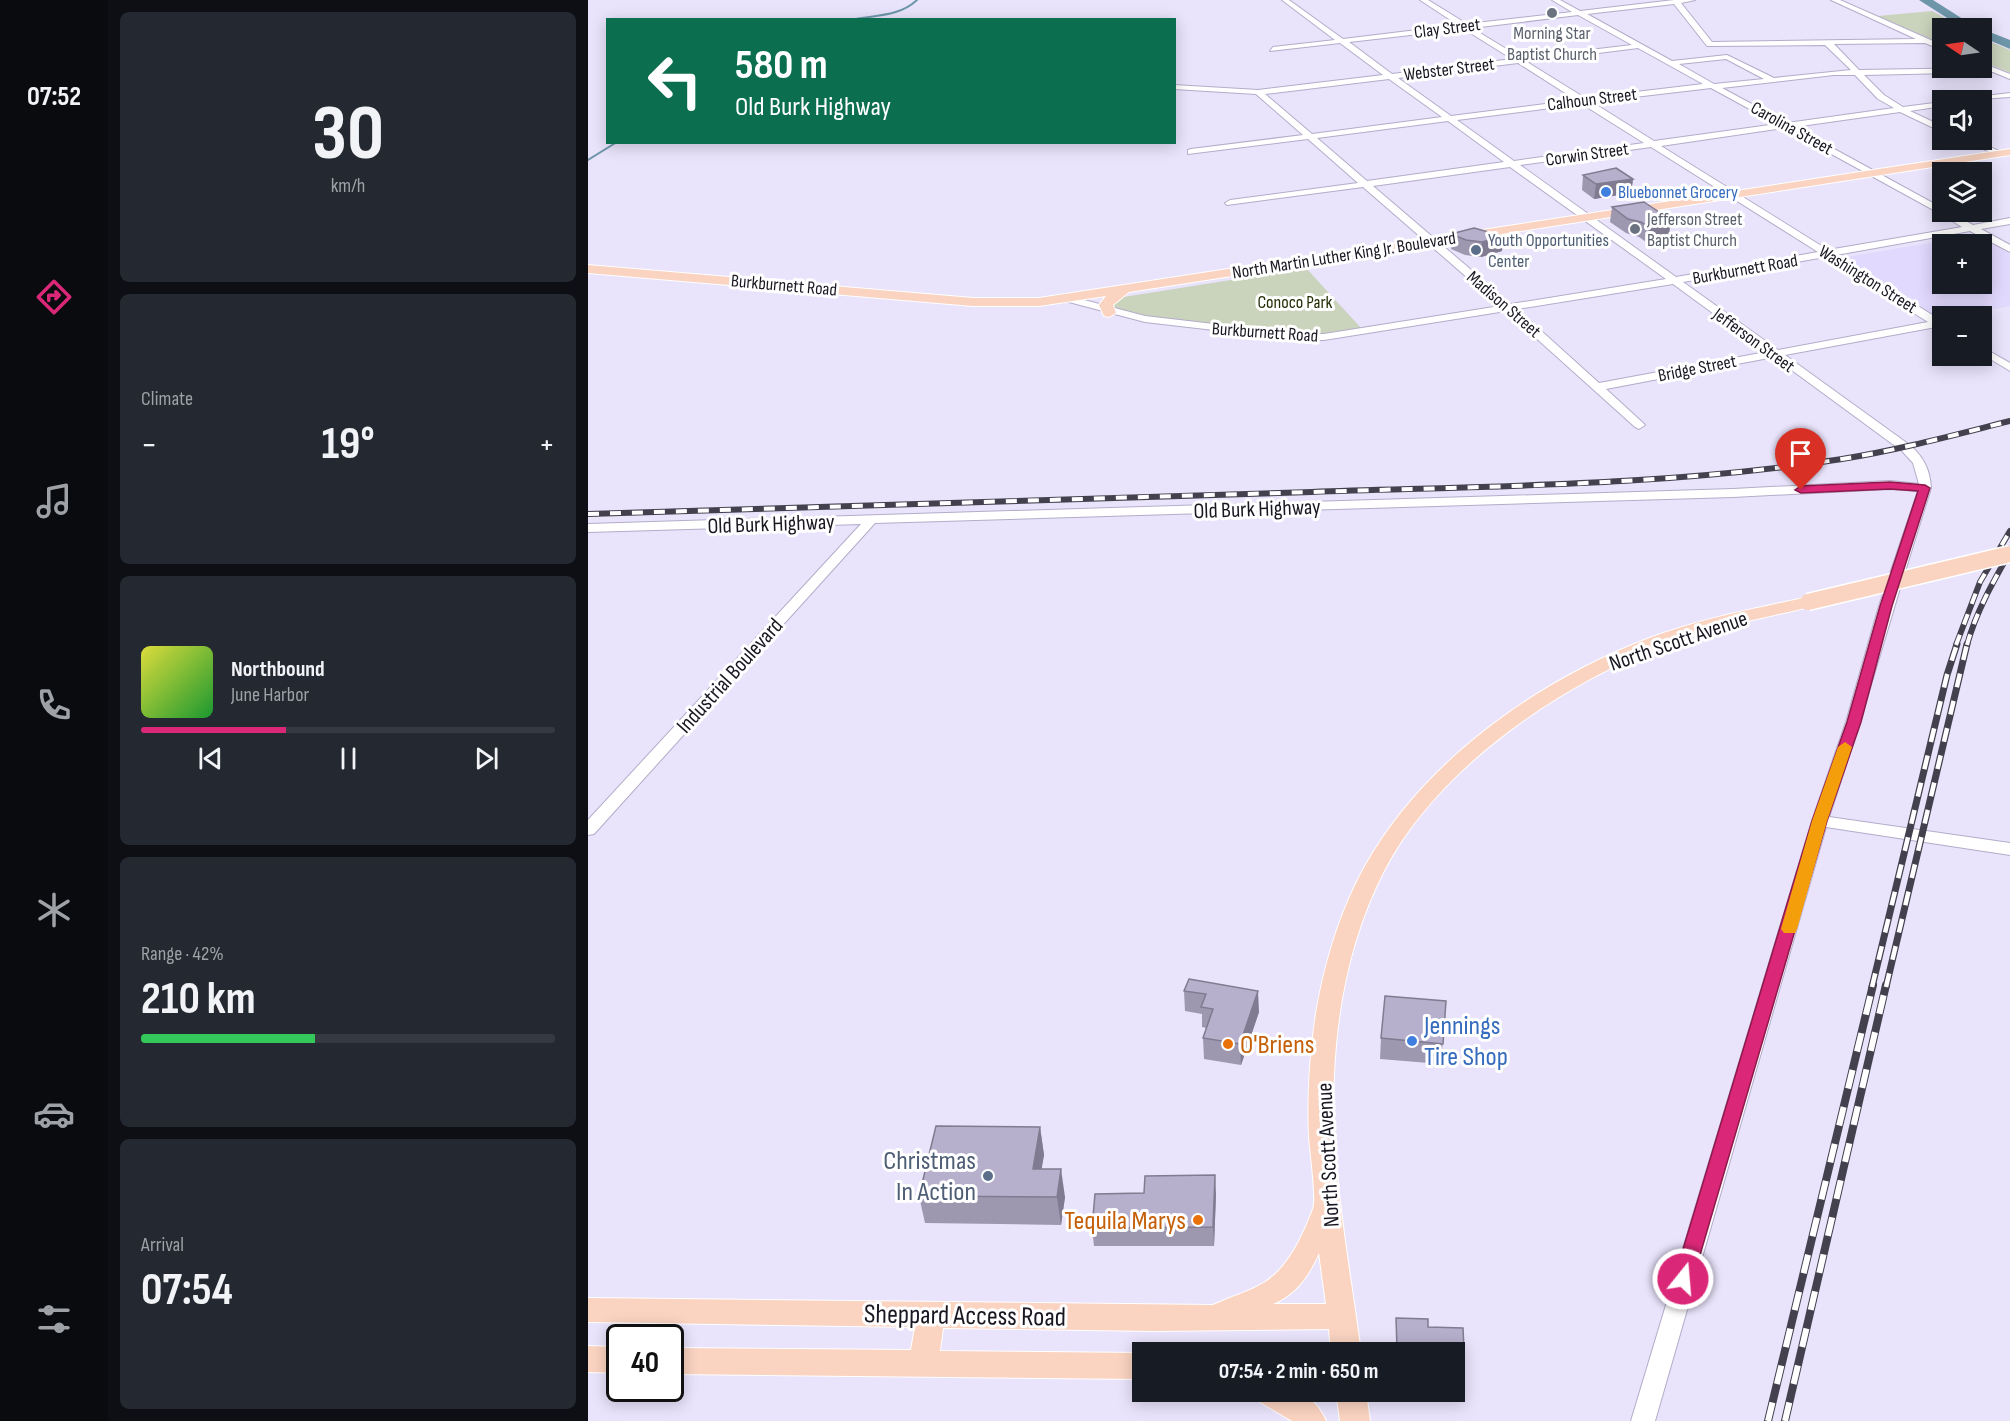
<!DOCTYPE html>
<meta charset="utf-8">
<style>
:root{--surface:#171b24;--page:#242831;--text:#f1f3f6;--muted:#9ea1a6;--line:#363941;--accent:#db2777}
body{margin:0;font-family:"Sofia Sans Condensed",sans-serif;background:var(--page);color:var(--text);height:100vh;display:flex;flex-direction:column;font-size:22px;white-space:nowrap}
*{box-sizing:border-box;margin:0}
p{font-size:20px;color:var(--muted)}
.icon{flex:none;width:33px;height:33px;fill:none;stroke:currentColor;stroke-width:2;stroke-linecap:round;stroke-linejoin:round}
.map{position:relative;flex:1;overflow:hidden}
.drawer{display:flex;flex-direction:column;gap:12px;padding:12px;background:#0d0f14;width:480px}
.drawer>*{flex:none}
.banner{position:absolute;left:18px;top:18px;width:570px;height:126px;border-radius:0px;box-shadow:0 3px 15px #0003;background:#0b6e4f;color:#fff;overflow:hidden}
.needle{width:39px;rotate:283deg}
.fabs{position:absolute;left:1344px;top:18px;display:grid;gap:12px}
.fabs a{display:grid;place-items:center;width:60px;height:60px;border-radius:0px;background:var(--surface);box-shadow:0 3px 15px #0003;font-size:30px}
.speed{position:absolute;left:18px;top:1324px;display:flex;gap:12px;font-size:30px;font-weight:700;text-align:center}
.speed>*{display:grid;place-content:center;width:78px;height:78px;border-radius:50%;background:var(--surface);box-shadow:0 3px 15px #0003;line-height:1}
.speed .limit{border:3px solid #111;border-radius:9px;background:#fff;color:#111}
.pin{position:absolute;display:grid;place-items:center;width:51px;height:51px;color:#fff;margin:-62px -26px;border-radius:50% 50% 50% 0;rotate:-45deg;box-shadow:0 0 6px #0007}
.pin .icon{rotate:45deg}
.me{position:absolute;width:66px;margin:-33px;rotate:17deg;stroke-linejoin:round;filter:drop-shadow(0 0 4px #0008)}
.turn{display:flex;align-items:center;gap:21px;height:126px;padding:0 30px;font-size:27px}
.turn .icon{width:78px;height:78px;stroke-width:2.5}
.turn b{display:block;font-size:42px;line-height:51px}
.big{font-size:45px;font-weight:700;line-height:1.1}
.drawer .widget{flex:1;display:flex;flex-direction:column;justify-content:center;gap:9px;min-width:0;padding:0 21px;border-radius:9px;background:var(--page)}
.drawer .dial{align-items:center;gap:0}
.dial b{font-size:78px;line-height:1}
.song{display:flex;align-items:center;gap:18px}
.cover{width:72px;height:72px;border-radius:9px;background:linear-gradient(135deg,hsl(60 70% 55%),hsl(130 70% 35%))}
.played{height:6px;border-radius:3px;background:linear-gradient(90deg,var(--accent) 35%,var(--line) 35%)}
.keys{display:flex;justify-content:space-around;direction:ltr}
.heat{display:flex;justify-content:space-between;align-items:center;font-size:33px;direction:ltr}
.charge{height:9px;border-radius:4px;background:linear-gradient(90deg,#34c759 42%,var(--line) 0)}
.trip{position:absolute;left:544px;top:1342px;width:333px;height:60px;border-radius:0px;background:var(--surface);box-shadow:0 3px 15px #0003;font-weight:700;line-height:60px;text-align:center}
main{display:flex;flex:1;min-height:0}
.menu{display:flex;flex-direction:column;width:108px;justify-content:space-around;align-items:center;background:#090b0e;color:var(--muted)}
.menu .icon{width:42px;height:42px}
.menu .on{color:var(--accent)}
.menu b{font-size:27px;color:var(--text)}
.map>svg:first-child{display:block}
</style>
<main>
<nav class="menu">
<b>07:52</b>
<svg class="icon on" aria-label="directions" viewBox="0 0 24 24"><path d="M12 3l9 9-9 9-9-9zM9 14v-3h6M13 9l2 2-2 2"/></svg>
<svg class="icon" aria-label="music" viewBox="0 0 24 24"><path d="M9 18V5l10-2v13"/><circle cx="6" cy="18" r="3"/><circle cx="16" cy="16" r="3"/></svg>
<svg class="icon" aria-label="phone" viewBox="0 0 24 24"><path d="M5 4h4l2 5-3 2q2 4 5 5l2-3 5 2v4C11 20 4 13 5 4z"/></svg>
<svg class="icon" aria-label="climate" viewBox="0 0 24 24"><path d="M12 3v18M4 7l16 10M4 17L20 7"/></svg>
<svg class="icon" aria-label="car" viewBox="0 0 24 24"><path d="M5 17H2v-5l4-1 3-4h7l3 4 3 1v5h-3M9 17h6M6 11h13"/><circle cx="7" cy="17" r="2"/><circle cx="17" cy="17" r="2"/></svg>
<svg class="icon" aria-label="filters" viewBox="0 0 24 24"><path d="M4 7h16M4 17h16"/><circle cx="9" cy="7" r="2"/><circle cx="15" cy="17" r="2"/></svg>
</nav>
<section class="drawer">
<div class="widget dial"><b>30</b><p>km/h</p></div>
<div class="widget"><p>Climate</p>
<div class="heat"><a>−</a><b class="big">19°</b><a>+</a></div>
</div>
<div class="widget">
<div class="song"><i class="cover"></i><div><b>Northbound</b><p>June Harbor</p></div></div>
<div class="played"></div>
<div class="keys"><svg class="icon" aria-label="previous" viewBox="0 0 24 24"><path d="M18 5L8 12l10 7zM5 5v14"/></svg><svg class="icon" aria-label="pause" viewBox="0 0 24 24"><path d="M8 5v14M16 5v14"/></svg><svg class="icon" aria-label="next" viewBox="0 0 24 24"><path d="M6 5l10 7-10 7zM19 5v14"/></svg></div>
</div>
<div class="widget"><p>Range · 42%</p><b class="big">210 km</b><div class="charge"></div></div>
<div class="widget"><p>Arrival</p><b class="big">07:54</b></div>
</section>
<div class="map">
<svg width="1422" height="1421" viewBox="0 0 1422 1421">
<rect width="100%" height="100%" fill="#e9e3fb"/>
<!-- built -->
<path fill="#e2d9fe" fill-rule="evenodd" d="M1388,235L1422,254V306L1367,316H1354L1351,319L1253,258ZM1354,244H1394V284H1354Z"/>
<!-- green -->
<g fill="#cad3bc">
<path d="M1344,11L1375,28H1354V44L1290,16Z"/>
<path d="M1394,38L1422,50V73L1394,61Z"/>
<path d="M718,268L773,328L724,335L543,316L525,310L524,301L529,298Z"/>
</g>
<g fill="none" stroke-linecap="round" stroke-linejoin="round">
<!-- stream -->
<g stroke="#6e96a9" stroke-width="2">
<path d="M263,20C286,15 311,17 329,0"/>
<path d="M0,160L29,142"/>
</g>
<!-- river -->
<g fill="#6e96a9" fill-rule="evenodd">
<path d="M1331,0H1345L1389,28H1375Z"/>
<path d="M1394,29L1422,40V49L1394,37Z"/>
</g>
<defs>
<g id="minor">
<path d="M694,0H701L755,39L870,25L832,0H840L879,24L984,12L964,0H972L992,11L1086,0H1107L1093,3L1124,42L1328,39L1243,0H1252L1354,45V50L1337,43L1246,44L1271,70L1396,68L1399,65L1422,74V79L1405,72L1276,75L1296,95L1315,107L1354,102V106L1322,111L1354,126V132L1312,112L1206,127L1354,208V212H1361L1385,225L1422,218V224L1393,229L1422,245V252L1382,231L1248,255L1354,321V329L1348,327L1197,355L1323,446C1336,458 1342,470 1343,488C1308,597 1278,708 1241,817L1422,843V855L1238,827L1067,1421H1043L1224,821L1258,722L1291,606L1330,491L1302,489L1145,497L287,523L6,834L0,835V820L273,524L0,532V524L1145,489L1302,481L1331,484L1325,463L1314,451L1186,357L1018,389L1055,423L1057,425L1051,429L1047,427L918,311L736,340H711L557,322L477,301V297L481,296L557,316L711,334H736L912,306L775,187L639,205L637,203L642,200L770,183L720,139L600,154V150L603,149L715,135L668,94L586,89V85L670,90L795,75L752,43L682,51L685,47L747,40ZM1086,4L1119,46L1237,45L1263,70L1186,78L1139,55L1084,61L999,14ZM990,15L1044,45L933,58L884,28ZM876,29L924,59L804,74L761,42ZM1050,48L1115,84L997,98L939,62ZM1138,59L1176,79L1126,84L1091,64ZM930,63L988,100L863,116L810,78ZM1246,75H1267L1290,99L1306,108L1199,123L1134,88ZM801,79L854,117L724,134L677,94ZM1123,88L1189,124L1066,141L1004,102ZM994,104L1056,143L926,161L869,120ZM860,121L916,162L779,181L729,138ZM1196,128L1351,213L1374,227L1240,250L1073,146ZM1063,147L1230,252L1088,277L932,165ZM922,167L1078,279L923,304L785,186ZM1237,257L1340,322L1190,350L1095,282ZM1085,284L1178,352L1011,383L929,309Z"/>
<path d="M1422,93V97L1376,100L1380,98Z"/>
<path d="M1375,140H1385L1416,153L1409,155Z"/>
<path d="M1394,347L1422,363V371L1394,354Z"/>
</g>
<g id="major">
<path d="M1422,149V155L541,292L525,305L528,313L521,317L516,316L511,305L518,296L451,306H385L0,273V265L385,298H451Z"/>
<path d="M1220,597L1226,598L1229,602L1226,606C1175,618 1123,628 1074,646C970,686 850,768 797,869C764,932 749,1004 746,1075C742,1168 761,1261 773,1353H743L741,1329L566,1331L355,1328L352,1351L555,1353V1379L82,1374V1348L323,1350L327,1327L0,1322V1298L625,1305C642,1297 661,1292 677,1282C701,1267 715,1235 725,1209C729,1198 722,1152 721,1137C719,1096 722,1054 728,1013C737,962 752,911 777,866C837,760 948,682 1059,639C1111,619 1166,609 1220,597ZM731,1253L738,1304H685C709,1294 721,1275 731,1253Z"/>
<path d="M0,1346L32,1347V1373L0,1372Z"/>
<path d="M667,1392C700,1392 722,1386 738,1421H704L672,1402Z"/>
<path d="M748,1392H778L782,1421H752Z"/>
</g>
</defs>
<!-- minor casing -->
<use href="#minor" stroke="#b4acc9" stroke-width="2"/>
<!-- major casing -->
<use href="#major" stroke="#fff" stroke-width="2"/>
<!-- minor -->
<use href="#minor" fill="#fff" fill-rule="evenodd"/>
<!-- major -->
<use href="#major" fill="#fad3c1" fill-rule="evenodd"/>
<defs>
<g id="rail-far2">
<path d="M0,514C241,507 483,499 724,492C901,486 1079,486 1254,459C1311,450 1366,435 1422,421"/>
<path d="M1368,645L1392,582L1422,531"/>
<path d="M1379,645C1388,612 1405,582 1422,552"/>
</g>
<g id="rail-far1">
<path d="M1284,987L1359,675L1369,644"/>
<path d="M1298,987L1379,644"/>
</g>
<g id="rail">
<path d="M1180,1421L1285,985"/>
<path d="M1197,1421L1298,985"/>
</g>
</defs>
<!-- rail-far2 casing -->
<use href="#rail-far2" stroke="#44414e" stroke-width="6"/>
<!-- rail-far1 casing -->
<use href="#rail-far1" stroke="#44414e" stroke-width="7"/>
<!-- rail casing -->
<use href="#rail" stroke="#44414e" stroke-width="8"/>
<!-- rail-far2 -->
<use href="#rail-far2" stroke="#fff" stroke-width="4" stroke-dasharray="11" stroke-linecap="butt"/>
<!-- rail-far1 -->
<use href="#rail-far1" stroke="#fff" stroke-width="4.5" stroke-dasharray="14" stroke-linecap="butt"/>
<!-- rail -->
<use href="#rail" stroke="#fff" stroke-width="6" stroke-dasharray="19" stroke-linecap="butt"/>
<defs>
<path id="major-bridge" d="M1220,602L1422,554"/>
</defs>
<!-- major-bridge casing -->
<use href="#major-bridge" stroke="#fff" stroke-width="19" stroke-linecap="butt"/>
<!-- major-bridge -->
<use href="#major-bridge" stroke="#fad3c1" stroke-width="16"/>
</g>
<!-- wall -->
<g fill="#9d97b0">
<path d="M995,175L1045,179L1043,193L1006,199L994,190Z"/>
<path d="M1024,207L1081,235L1075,236V239L1058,242L1051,237L1038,233L1022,222Z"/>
<path d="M886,228L914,251L893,257L877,255L863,249V234Z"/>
<path d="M601,979L671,1012L653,1065L616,1059L615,1038L618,1028L614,1027V1014L597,1011L596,991Z"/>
<path d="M858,1001L853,1064L792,1059L793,1038Z"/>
<path d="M452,1127L456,1155L453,1169L477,1197L473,1225L337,1223L331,1196Z"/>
<path d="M628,1194L626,1246H506L504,1228Z"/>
<path d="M808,1318L840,1327L876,1350L875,1364H867V1353H808Z"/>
</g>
<!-- shaded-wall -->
<g fill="#807b90">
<path d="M1045,179L1043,193L1006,199L1008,184Z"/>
<path d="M1083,220L1081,235L1075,236V239L1058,242L1060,227L1073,222Z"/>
<path d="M915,236L914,251L893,257L894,242Z"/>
<path d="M670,991L671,1012L653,1065L652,1044Z"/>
<path d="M452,1127L456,1155L449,1197L445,1169Z"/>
<path d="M473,1169L477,1197L473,1225L469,1197Z"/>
<path d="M627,1175L628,1194L626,1246L625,1227Z"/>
</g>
<!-- building -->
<g fill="#b7b0cd" stroke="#807b90" stroke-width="1.5">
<path d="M1028,168L1045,179L1008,184L995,175Z"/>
<path d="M1056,202L1083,220L1073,222L1076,224L1060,227L1053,222L1040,219L1024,207Z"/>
<path d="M886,228L915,236L894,242L878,240L863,234Z"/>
<path d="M601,979L670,991L652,1044L615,1038L625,1009L613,1007L618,994L596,991Z"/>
<path d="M797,996L858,1001L855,1044L793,1038Z"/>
<path d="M348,1126L452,1127L445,1169H473L469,1197L331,1196Z"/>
<path d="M627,1175L625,1227L504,1228L507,1194L556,1193L557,1176Z"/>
<path d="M808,1318L840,1319V1327L875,1328L876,1350L809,1348Z"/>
</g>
<!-- route -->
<path fill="#db2777" stroke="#8e194d" stroke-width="1.5" d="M1302,482L1337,485L1342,488L1304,606L1273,722L1239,821L1105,1279L1102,1285L1095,1288L1089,1285L1086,1279L1224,821L1259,722L1292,606L1330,491L1302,489L1213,493L1207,490L1213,486Z"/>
<!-- slow -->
<path fill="#f59e0b" d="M1257,742L1264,747L1239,821L1209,929L1207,933H1196L1193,929L1224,821L1250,747Z"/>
<!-- markers -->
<g fill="#6b7280" stroke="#fff" stroke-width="2">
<circle cx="964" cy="13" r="6"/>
<circle cx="1047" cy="229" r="6"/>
</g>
<g fill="#3f7fe0" stroke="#fff" stroke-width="2">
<circle cx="1018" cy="192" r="6"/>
<circle cx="824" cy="1041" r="6"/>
</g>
<g fill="#5c6f8a" stroke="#fff" stroke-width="2">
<circle cx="888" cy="250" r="6"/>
<circle cx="400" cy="1176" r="6"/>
</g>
<g fill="#e8710a" stroke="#fff" stroke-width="2">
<circle cx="640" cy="1044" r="6"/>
<circle cx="610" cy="1220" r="6"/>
</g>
<g text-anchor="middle" stroke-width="6" stroke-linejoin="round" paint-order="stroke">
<!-- far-street labels -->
<g font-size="18" fill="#191721" stroke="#fff">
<text transform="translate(859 28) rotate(-7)" y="6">Clay Street</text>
<text transform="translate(861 69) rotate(-7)" y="6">Webster Street</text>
<text transform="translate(1004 99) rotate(-7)" y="6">Calhoun Street</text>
<text transform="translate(1204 128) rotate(29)" y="6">Carolina Street</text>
<text transform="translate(999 154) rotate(-8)" y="6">Corwin Street</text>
<text transform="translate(756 255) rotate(-9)" y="6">North Martin Luther King Jr. Boulevard</text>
<text transform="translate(1157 269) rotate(-10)" y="6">Burkburnett Road</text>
<text transform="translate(1280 279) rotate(32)" y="6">Washington Street</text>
<text transform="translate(196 285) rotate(5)" y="6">Burkburnett Road</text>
<text transform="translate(916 304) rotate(41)" y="6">Madison Street</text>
<text transform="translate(677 332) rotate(4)" y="6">Burkburnett Road</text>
<text transform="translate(1166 340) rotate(36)" y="6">Jefferson Street</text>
<text transform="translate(1109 368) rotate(-11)" y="6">Bridge Street</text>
</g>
<!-- far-worship labels -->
<g font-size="18" fill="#5b616d" stroke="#fff">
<text x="964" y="39">Morning Star<tspan x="964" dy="21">Baptist Church</tspan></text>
<text x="1059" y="225" text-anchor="start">Jefferson Street<tspan x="1059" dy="21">Baptist Church</tspan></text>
</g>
<!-- far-shop labels -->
<g font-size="18" fill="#366cbe" stroke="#fff" text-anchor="start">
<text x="1030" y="198">Bluebonnet Grocery</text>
</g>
<!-- far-service labels -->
<g font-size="18" fill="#4e5e75" stroke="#fff" text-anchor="start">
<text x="900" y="246">Youth Opportunities<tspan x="900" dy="21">Center</tspan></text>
</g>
<!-- far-park labels -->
<g font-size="18" fill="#222f04" stroke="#fff">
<text x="707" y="308">Conoco Park</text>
</g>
<!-- street labels -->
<g font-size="22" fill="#191721" stroke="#fff">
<text transform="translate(669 508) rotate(-2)" y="8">Old Burk Highway</text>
<text transform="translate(183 523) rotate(-2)" y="8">Old Burk Highway</text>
<text transform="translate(1090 640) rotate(-19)" y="8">North Scott Avenue</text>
<text transform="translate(141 675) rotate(-48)" y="8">Industrial Boulevard</text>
<text transform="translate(739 1155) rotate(-93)" y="8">North Scott Avenue</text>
</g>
<!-- near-shop labels -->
<g font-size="27" fill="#366cbe" stroke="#fff" text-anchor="start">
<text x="836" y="1034">Jennings<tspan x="836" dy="31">Tire Shop</tspan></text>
</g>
<!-- near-food labels -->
<g font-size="27" fill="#c56008" stroke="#fff" text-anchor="start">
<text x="652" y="1053">O'Briens</text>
<text x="598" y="1229" text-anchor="end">Tequila Marys</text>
</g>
<!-- near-service labels -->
<g font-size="27" fill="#4e5e75" stroke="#fff" text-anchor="end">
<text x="388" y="1169">Christmas<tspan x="388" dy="31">In Action</tspan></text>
</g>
<!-- near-street labels -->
<g font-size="27" fill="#191721" stroke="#fff">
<text transform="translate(377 1315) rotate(1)" y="9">Sheppard Access Road</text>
</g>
</g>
</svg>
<div class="fabs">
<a><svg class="needle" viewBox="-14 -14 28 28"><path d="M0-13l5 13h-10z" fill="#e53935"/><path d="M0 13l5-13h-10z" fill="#9ea1a6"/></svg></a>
<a><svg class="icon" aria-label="sound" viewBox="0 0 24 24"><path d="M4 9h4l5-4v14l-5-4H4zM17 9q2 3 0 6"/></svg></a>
<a><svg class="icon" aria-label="layers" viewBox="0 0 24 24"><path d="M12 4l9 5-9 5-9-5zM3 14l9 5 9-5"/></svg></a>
<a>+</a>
<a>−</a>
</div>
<div class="speed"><div class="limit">40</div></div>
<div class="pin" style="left:1213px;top:490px;background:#d93025"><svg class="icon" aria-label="arrive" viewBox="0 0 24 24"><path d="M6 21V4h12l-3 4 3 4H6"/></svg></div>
<svg class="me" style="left:1095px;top:1279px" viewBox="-20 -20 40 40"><circle r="17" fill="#db2777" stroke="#fff" stroke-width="3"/><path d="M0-11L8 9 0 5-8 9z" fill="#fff"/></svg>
<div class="trip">07:54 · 2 min · 650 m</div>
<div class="banner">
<div class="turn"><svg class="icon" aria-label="left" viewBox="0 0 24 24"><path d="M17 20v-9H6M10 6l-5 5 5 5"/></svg><div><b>580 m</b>Old Burk Highway</div></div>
</div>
</div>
</main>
